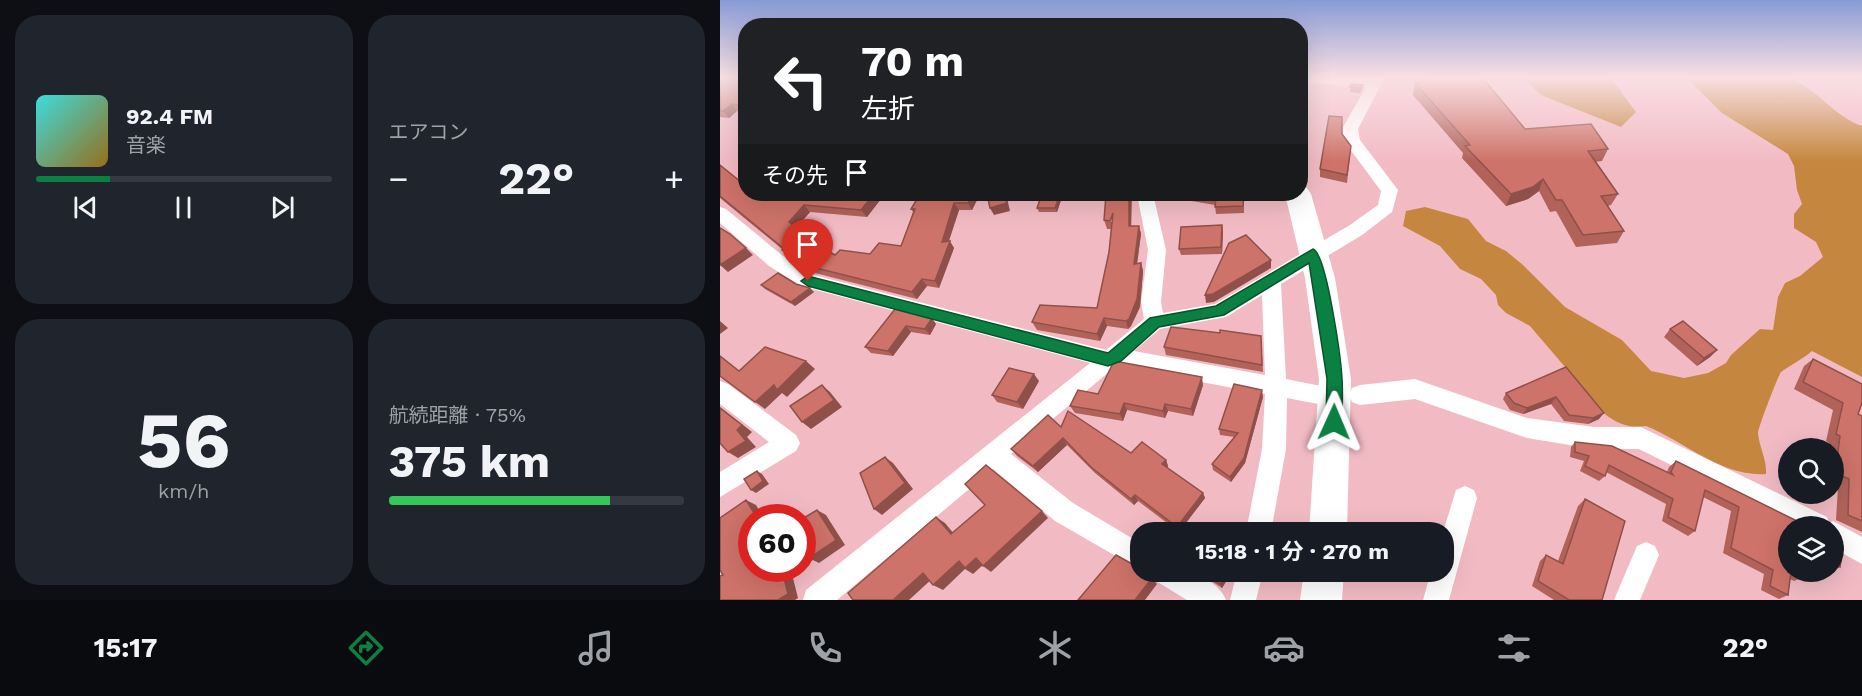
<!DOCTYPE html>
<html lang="ja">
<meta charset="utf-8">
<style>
:root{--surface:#171b24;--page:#20242c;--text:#f1f3f6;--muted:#9ea1a6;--line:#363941;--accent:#0b8043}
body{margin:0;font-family:"Work Sans","Noto Sans JP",sans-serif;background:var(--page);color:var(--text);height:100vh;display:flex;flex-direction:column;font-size:22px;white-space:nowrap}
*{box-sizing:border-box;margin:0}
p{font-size:20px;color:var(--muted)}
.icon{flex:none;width:33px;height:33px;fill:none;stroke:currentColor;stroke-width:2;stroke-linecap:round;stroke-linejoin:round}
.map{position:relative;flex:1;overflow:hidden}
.side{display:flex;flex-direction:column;gap:15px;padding:15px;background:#0d0f14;width:720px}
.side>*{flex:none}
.top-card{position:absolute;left:18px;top:18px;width:570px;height:183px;border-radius:24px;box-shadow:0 6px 24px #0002;background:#202124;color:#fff;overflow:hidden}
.fabs{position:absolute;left:1058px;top:438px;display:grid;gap:12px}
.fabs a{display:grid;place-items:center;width:66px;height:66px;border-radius:50%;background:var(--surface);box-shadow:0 6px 24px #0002;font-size:30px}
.speed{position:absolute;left:18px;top:504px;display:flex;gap:12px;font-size:30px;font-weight:700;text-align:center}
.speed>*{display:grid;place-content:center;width:78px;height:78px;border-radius:50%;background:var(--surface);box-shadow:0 6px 24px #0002;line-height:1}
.speed .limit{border:9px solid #d22;background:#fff;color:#111}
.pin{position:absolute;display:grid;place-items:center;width:51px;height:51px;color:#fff;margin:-62px -26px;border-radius:50% 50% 50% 0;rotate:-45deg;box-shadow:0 0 6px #0007}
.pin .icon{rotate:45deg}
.me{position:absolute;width:66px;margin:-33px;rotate:1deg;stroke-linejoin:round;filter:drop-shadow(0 0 4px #0008)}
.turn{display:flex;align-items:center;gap:21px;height:126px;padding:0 24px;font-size:27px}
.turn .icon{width:78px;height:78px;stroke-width:2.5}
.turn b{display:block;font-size:42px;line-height:51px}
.then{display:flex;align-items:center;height:57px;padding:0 24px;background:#0003;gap:12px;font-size:22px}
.big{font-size:45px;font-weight:700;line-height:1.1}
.side .card{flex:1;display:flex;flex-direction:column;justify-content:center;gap:9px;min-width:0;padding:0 21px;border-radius:24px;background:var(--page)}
.side .dial{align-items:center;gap:0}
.dial b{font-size:78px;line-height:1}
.song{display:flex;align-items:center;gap:18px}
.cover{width:72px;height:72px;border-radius:9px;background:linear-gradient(135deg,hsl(180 70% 55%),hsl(40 70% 35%))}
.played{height:6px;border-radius:3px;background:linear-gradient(90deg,var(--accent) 25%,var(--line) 25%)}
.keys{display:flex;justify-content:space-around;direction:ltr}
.heat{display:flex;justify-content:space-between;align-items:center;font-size:33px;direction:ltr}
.charge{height:9px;border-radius:4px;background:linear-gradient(90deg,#34c759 75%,var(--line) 0)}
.side .tiles{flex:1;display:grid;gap:15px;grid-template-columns:repeat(2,1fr)}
.trip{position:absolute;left:410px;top:522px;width:324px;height:60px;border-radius:24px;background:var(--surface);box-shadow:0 6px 24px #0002;font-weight:700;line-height:60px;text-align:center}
.dock{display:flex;height:96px;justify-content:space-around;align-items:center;background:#090b0e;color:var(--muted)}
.dock .icon{width:42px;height:42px}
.dock .selected{color:var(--accent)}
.dock b{font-size:27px;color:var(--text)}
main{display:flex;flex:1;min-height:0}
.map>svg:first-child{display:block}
</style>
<main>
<section class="side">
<div class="tiles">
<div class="card">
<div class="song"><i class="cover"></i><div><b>92.4 FM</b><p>音楽</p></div></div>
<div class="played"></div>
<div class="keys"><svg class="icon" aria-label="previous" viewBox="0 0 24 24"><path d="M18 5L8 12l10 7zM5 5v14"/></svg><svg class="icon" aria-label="pause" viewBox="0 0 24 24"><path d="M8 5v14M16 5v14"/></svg><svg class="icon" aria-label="next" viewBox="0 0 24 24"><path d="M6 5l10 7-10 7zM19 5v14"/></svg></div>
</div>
<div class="card"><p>エアコン</p>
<div class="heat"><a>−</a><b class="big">22°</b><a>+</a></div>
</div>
<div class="card dial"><b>56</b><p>km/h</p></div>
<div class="card"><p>航続距離 · 75%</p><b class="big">375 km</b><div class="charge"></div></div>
</div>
</section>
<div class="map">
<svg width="1142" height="600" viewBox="0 0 1142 600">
<rect width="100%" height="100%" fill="#f2bbc4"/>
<!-- forest -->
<g fill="#c5873f">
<path d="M803,77H890L916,112L901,127L821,95Z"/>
<path d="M966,77H1067C1096,87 1113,116 1142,126V377L1092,351C1083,359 1070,365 1061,372C1058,376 1038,428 1038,433C1039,447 1047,459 1046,474C1001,477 966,442 926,426C909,428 900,425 886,415L810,326L786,313L778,305L776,295L761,279L740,269L720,246L683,226L686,211L705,207L748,219L766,241L786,251L803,265L845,307L902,340L931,371L964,378L988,373L1006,363L1011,355L1040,329L1053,330L1058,297L1065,283L1080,276L1103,257L1096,242L1074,228V214L1082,204L1077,190L1074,166L1068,154L1002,113Z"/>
</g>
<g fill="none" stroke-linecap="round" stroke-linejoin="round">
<!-- street -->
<g fill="#fff" fill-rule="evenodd">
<path d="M580,77H665L638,129L640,140L678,190L672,212L642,235L561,284L566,379L606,387L609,394L606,401L598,404L567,398L566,449L551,532H526L542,449L545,394L396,366L291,454L353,503L420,543V570L335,521L273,469L117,600H83L86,590L370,363L81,286L49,266L0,223V207L6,209L63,256L94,275L386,350L424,319L421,302L428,250L417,194H433L446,250L441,302L443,313L495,304L630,225L658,205L661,191L624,141L622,129L646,87L580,82ZM542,295L545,375L414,351L440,329L506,317Z"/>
<path d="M695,379L807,418L874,427H921L929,431L1107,517L1109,523L1113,521L1142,537V564L1113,548V526H1073L919,449H874L807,438L695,399L640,405L632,402L629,395L632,388L640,385Z"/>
<path d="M0,381L8,384L76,435L80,443L76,451L0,497V472L49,442L0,404Z"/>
<path d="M745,486L754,490L757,498L729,600H703L711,572H723V532L736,490Z"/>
<path d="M926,542L935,546L939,555L920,600H894L917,546Z"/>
<path d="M432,572C457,569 495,573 506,600H467L436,581Z"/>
<path d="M517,572H543L536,600H510Z"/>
</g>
<!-- primary -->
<g fill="#fff" fill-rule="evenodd">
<path d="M580,186L587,188L591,194L615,278L631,379L627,532H589L599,379L585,278L565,194H580Z"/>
<path d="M584,572H624L622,600H580Z"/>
</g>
</g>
<!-- wall -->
<g fill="#b1635a">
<path d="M0,77H26V112L17,111L9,118L0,117Z"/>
<path d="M695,83L805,129L888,149L882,161L875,162L898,194L891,205L888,206L904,231L897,243L856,247L836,211L830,212L819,191L808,199L786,206L742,158L743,153L693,95Z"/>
<path d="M631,84L643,85L642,89L640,93L630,92Z"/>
<path d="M622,134L631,146L627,183L600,177V169Z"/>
<path d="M0,165L26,194H163L164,195L147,217L90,212L76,228L93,243L115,255L150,254L181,246L193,212L191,209L200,194H260L252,210H239L229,241L234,248L219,288L207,286L197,299L95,273L68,257L62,250V249L0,198Z"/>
<path d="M196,194L191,201L167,200L164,196Z"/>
<path d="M322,194H343L337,212H319L317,208Z"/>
<path d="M453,194H524V213L496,214L495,205L454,198Z"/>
<path d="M384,220L411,226H419L421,234L417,263H421L423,271L420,307L411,326L408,329L387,326L380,341L317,330L312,322L377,308L389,252L391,229H387Z"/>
<path d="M502,225L503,232L502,254L461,255L459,249Z"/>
<path d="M76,284L94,292L75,306L45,289L41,285Z"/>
<path d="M175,309L216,324L210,335L191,332L173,356L151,353L145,347Z"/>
<path d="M950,329L997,350L990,357L977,366L944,337Z"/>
<path d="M541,336L543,372L446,355L444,347Z"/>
<path d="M1093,359L1138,414L1142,416V532L1116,520L1118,486L1113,483V448H1109V443L1106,441L1113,410L1074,389L1084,366Z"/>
<path d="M846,367L879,419L868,424L844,421L831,404L803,414L790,410L783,399L786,393Z"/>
<path d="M319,381L303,409L277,402L272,395Z"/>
<path d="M483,385L473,416L448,411L445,418L407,410L403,421L355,413L350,406L378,394Z"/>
<path d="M543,397L525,463L511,482L493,470L492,464L514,437L500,435L499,429Z"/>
<path d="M341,427L411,453L446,460L448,466L447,467L483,493L485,498L459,532L418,501L414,505L375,473L347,445L318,472L297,456L291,449Z"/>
<path d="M855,442L947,472L949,467L956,461L1081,523L1068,572H1084L1083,577L1074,581L1070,579L1068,595L1059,599L1041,590L1044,574L1003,553L1011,511L983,497L975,531L968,536L942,521L946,504L886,472L885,476L879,481L860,471L864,461L850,457L851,447Z"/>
<path d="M865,499L882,600H834L812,586L820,561L826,555L838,561L858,506Z"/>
<path d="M1113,537L1120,567L1113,569Z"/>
<path d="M480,572H512L502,588L481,574Z"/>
</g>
<!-- shaded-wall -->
<g fill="#90504a">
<path d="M12,104L17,111L9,118L3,111Z"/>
<path d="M823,179L819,191L808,199L786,206L791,194Z"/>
<path d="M154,194H163L164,195L147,217L141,210Z"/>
<path d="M190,194H196L191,201L188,197Z"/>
<path d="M252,194H260L252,210L248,203Z"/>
<path d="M284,194H286L290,211L274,215L270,208Z"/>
<path d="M340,194H343L337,212L335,208Z"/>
<path d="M409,194H412L411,234L409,226Z"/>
<path d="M234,203L239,210L226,249L222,242Z"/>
<path d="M84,205L90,212L75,229L69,222Z"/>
<path d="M502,225L503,232L502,254L501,247Z"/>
<path d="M419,226L421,234L416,272L414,264Z"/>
<path d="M230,241L234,248L219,288L215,281Z"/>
<path d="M26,248L33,255L8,272L0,265Z"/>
<path d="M551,260V268L494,302L486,303L485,295Z"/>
<path d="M421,263L423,271L420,307L411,326L408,329L406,321Z"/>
<path d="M202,279L207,286L197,299L192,292Z"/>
<path d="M90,288L94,292L75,306L71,302Z"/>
<path d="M212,318L216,324L210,335L205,329Z"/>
<path d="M384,318L387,326L380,341L377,334Z"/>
<path d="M0,321L8,328L0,334Z"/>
<path d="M186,326L191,332L173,356L168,351Z"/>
<path d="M997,350L990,357L977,366L984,358Z"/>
<path d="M86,361L95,369L67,397L62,393L45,409L35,402L54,385Z"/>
<path d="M314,374L319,381L303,409L297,402Z"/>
<path d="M482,377L483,385L473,416L471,409Z"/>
<path d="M102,385L110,392L122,407L91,429L82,422Z"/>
<path d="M542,390L543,397L525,463L511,482L510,477Z"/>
<path d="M836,397L831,404L803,414L807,408Z"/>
<path d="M404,403L407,410L403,421L400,414Z"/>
<path d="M445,404L448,411L445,418L443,411Z"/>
<path d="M0,407L32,432L27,437L36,447L18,458L8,452Z"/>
<path d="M884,413L879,419L868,424L873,418Z"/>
<path d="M343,438L347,445L318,472L313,466Z"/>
<path d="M165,457L173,463L193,489L162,515L154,509Z"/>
<path d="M446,460L448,466L445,470L442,464Z"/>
<path d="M37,471L42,474L49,484L36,493L31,490Z"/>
<path d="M483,493L485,498L459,532L457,527Z"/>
<path d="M415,495L418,501L414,505L411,499Z"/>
<path d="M26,500L36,505L44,518H37Z"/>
<path d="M97,510L106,515L125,545L99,563L93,560L82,567V556Z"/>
<path d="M322,511L328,518L271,572L263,566Z"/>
<path d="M216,517L225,523L240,541L231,534Z"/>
<path d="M256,558L264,564L253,574L245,569L223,590L213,585L239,561Z"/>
<path d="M64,568H81L72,574L78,598L75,600H58L62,570Z"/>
<path d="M508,572H512L502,588L500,584Z"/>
<path d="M203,573L213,578L189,600H173Z"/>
<path d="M432,578L437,584L425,600H415Z"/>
</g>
<!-- building -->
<g fill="#ce7369" stroke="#90504a" stroke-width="1.5">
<path d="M0,77H26V106L12,104L3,111H0Z"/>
<path d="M714,77H762L805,129L871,124L888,149L868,151L898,194L881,196L904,231L863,235L842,200H836L823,179L813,187L791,194L745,146L750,145L695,83Z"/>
<path d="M631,84L643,85L641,88L630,87Z"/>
<path d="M609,116L622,117V134L631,146L627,175L600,169Z"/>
<path d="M0,165L26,186V194H154L141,210L84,205L69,222L93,243L115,255L120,250L150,254L159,243L181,246L195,209H191L200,194H252L248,203H234L222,242L230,241L215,281L202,279L192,292L88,266L62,250L63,248L0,196Z"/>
<path d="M166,194H190L188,197L164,196Z"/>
<path d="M267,194H284L287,203L270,208Z"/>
<path d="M322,194H340L335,208H317Z"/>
<path d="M386,194H409V226H419L414,264L421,263L417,299L409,319L406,321L384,318L377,334L312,322L320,305L377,308L389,252L393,213L390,221L384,220Z"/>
<path d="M470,194H524L523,206L495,207L496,198Z"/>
<path d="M502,225L501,247L459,249L461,227Z"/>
<path d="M0,228L10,234L26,248L0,265Z"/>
<path d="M526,235L551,260L493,294L485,295L509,243Z"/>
<path d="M58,273L76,284L90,288L71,302L41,285Z"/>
<path d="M175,309L212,318L205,329L186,326L168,351L145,347Z"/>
<path d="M963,321L997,350L984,358L950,329Z"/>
<path d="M451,327L500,333V330L541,336L542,365L444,347Z"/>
<path d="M45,347L86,361L57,390L54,385L35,402L0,376V356L19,371Z"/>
<path d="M1093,359L1142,384V403L1138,414L1142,416V521L1128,515L1129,479L1115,473L1120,436L1116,434L1123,403L1083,382Z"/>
<path d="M394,361L482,377L471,409L445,404L443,411L404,403L400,414L350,406L358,390L378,394Z"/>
<path d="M846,367L884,413L873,418L849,415L836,397L807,408L794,403L786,393Z"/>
<path d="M289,368L314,374L297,402L272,395Z"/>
<path d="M514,384L542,390L524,458L510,477L492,464L518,433L499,429Z"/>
<path d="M102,385L114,400L82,422L70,406Z"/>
<path d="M0,408L22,425L17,430L26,441L8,452L0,443Z"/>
<path d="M348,411L411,453L422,442L446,460L442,464L483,493L457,527L415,495L411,499L371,467L343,438L313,466L291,449L328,415L341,427Z"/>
<path d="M855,442L892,446L953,475L951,472L956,461L1081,523L1088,524L1094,526H1068V572H1071L1068,595L1050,586L1053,570L1011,548L1019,507L985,490L975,531L948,517L953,499L889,465L885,476L865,466L869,456L855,452Z"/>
<path d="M165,457L185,483L154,509L140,473Z"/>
<path d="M266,465L322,511L263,566L256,558L245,568L239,561L213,585L203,573L173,600H133L128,593L216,517L231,534L265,505L245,484Z"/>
<path d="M37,471L43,481L31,490L24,479Z"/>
<path d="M865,499L905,521L882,600H849L818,581L826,555L843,564Z"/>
<path d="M26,500L37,518H32V568H64L62,570L68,594L58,600H0V576L3,575L0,570V518Z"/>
<path d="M97,510L116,540L89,558L87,553L82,556V519Z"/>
<path d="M1113,537L1121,541L1123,546L1120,567L1113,563Z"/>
<path d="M396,555L414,565L417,560L420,563V572H427L432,578L415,600H358Z"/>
<path d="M482,572H508L500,584Z"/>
<path d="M1073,572H1084L1083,577Z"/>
</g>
<!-- sky -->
<linearGradient id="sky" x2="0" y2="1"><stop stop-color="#889ad6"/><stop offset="0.48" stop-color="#f9e0e4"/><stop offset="1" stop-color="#f9e0e4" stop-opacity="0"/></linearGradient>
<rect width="1142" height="161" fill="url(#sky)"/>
<!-- route -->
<path fill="#0b8043" stroke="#07532c" stroke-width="1.5" d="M593,249C607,254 621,361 622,379C623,393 622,408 622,422L619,427L614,429L608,427L606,422L607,379L589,263L504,315L439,327L401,361L388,366L88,286L81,281L88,276L388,353L430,318L496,306Z"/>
</svg>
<div class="fabs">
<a><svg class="icon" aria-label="search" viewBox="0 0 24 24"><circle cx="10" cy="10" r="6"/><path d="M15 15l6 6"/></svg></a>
<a><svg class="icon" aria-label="layers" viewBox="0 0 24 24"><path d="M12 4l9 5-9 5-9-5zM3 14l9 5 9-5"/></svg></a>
</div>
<div class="speed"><div class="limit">60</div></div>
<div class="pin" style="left:88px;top:281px;background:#d93025"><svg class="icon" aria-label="arrive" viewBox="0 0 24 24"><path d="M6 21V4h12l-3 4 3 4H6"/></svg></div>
<svg class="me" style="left:614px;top:422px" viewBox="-20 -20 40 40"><path d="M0-17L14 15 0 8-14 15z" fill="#0b8043" stroke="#fff" stroke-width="4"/></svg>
<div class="trip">15:18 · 1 分 · 270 m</div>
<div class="top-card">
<div class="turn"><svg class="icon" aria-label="left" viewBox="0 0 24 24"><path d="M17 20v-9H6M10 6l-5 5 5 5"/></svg><div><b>70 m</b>左折</div></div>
<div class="then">その先<svg class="icon" aria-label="arrive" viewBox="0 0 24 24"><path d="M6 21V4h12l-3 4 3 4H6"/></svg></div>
</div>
</div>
</main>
<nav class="dock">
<b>15:17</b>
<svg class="icon selected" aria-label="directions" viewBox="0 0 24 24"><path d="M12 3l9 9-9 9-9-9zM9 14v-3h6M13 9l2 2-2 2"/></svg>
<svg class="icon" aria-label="music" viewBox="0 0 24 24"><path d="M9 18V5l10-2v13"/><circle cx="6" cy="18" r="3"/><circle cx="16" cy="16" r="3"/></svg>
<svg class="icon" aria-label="phone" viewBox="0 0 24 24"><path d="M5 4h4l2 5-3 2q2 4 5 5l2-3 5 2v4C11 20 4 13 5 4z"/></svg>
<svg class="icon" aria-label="climate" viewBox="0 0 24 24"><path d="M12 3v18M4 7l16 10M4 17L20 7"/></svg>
<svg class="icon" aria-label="car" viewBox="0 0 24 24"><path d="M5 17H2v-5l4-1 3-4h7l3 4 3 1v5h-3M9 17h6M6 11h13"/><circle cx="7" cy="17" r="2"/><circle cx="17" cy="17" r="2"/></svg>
<svg class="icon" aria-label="filters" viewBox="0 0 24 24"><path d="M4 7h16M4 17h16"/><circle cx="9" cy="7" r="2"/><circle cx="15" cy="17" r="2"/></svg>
<b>22°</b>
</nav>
